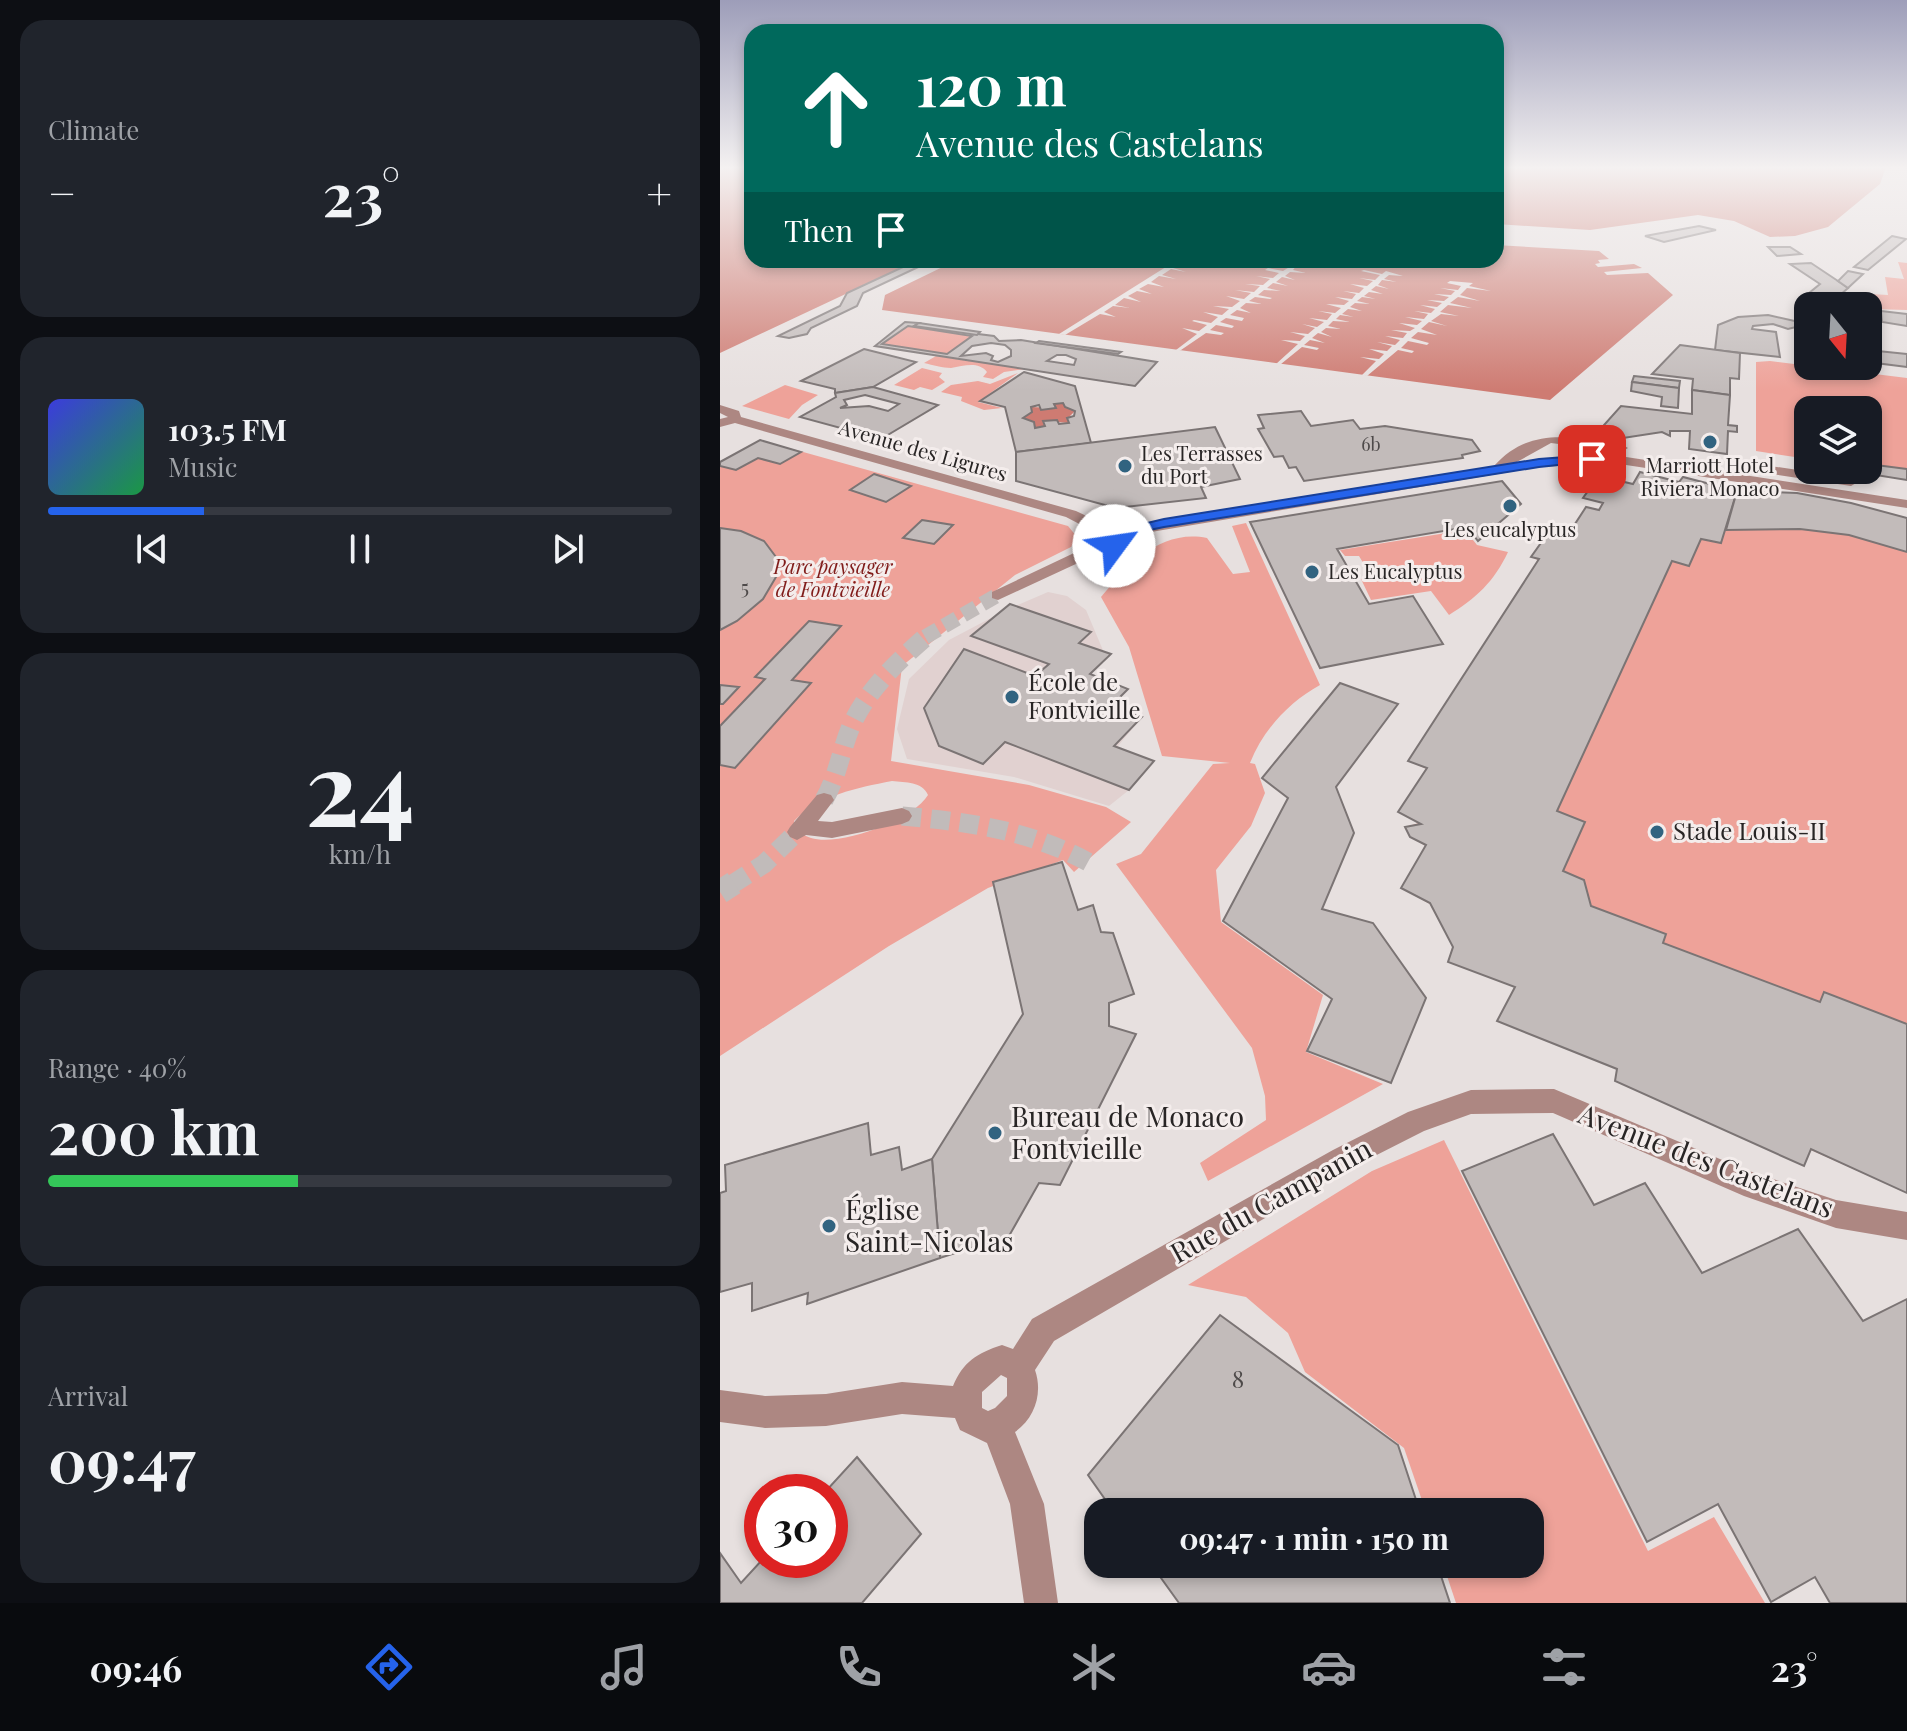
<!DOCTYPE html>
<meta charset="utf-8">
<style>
:root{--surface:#171b24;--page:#20242c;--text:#f1f3f6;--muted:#9ea1a6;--line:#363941;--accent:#2563eb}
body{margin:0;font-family:"Playfair Display",serif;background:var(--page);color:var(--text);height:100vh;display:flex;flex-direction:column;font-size:30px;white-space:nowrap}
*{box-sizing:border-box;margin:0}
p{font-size:26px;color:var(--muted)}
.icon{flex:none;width:44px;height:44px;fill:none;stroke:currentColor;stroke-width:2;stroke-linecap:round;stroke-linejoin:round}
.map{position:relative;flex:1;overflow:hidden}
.details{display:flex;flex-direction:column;gap:20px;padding:20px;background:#0d0f14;width:720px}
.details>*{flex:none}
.top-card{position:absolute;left:24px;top:24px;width:760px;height:244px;border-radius:24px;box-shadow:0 4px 12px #0003;background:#00695c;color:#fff;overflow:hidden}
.needle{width:52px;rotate:162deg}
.fabs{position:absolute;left:1074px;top:292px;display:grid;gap:16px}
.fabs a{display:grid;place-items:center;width:88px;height:88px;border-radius:16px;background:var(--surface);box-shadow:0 4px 12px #0003;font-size:40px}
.speed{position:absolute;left:24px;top:1474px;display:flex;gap:16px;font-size:40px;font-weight:700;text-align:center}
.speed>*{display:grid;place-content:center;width:104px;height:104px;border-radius:50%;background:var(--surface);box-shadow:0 4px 12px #0003;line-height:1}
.speed .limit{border:12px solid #d22;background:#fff;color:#111}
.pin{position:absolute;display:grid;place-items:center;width:68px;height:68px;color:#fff;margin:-34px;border-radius:16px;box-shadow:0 4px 12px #0006}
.me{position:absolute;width:88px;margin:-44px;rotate:59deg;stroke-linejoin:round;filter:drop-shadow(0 0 6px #0008)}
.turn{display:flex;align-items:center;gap:28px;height:168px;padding:0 40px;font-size:36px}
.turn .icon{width:104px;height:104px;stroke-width:2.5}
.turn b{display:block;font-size:56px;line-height:68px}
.then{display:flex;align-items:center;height:76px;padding:0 40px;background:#0003;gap:16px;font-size:30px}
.big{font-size:60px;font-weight:700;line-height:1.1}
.details .tile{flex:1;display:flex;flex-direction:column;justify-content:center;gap:12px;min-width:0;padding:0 28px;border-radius:24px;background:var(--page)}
.details .dial{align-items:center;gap:0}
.dial b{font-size:104px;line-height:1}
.song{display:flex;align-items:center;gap:24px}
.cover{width:96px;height:96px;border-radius:12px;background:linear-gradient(135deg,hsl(240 70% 55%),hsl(140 70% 35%))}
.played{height:8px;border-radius:4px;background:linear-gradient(90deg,var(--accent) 25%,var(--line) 25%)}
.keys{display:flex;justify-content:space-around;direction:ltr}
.heat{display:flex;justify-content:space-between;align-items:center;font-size:44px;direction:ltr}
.charge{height:12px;border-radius:6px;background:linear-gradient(90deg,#34c759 40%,var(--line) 0)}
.trip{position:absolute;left:364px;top:1498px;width:460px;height:80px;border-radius:24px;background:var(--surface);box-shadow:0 4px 12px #0003;font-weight:700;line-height:80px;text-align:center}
.tabs{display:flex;height:128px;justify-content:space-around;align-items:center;background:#090b0e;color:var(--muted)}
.tabs .icon{width:56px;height:56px}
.tabs .selected{color:var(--accent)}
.tabs b{font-size:36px;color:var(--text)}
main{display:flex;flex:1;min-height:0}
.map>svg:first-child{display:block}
</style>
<main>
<section class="details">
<div class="tile"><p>Climate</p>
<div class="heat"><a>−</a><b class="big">23°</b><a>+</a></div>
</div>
<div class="tile">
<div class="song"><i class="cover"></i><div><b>103.5 FM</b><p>Music</p></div></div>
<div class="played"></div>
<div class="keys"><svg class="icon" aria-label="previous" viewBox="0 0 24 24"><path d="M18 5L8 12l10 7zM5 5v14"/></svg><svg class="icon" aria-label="pause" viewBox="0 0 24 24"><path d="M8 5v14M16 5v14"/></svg><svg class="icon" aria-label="next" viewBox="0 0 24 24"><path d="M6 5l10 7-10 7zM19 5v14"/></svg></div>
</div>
<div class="tile dial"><b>24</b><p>km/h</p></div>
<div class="tile"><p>Range · 40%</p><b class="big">200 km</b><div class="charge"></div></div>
<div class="tile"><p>Arrival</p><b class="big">09:47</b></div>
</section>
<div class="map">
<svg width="1187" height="1603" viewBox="0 0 1187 1603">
<rect width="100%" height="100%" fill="#e7e0df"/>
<!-- built -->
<path fill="#e1d1d0" d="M328,592L347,596L366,610L385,655L371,674L408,689L391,706L422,717L393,752L434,761L409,790L389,806L294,777L187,759L177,729L189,679L229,640L286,610Z"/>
<!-- green -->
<g fill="#eea299" fill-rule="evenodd">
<path d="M1178,262L1187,263V310L1152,309L1150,294L1168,295L1165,277L1184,279Z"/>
<path d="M188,326L252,336L227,354L162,344Z"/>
<path d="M216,356L305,369L284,372L273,379L263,377L267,372C258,361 244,366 231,368C223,368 213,365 204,363Z"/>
<path d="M1050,361L1187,378V469L1148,464V410H1088V459L1036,451V362Z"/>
<path d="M202,368L222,373L219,377L225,382L212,390L200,387L194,390L174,385Z"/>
<path d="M298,373L258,402L282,408L264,410L241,401L242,397L221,392L231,385L258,381L270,384Z"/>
<path d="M65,385L98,395L82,405L69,419L22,406Z"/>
<path d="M40,440L348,526L357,537L351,547L295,575L182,666L171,761L309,785L386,807L411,822L354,872L343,860L268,888L169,946L0,1056V462ZM172,781C186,783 202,781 208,795C193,820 120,847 91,838C85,836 79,832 74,829V821C100,795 136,788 172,781Z"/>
<path d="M920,472L958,482L963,477L1017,491L1103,497L1187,518V1193L1091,1150L1084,1166L895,1081L897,1068L777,1021L795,987L728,962L733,947L710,904L681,888L706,846L690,837L685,827L699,823L678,812L707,769L688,761L818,560L811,557L833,526L850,530L866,507L879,510L882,503L863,498L879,476L912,484Z"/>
<path d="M526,523L600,685C569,702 543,730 530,763L535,764L545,793L531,826L496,870L501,922L603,995L586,1052L663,1084L488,1181L480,1163L546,1120L545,1096L532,1048L396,864L421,854L493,764L510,763L442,756L409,647L381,597C409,564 441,529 487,538L513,574L530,572L512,526Z"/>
<path d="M745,530L757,545L788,552C774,582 756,598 729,615L711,591L651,600L641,579L651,576L639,556H625L620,550Z"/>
<path d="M724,1140L928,1551L994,1517L1045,1603H736L723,1564H810V1512H706L684,1448L585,1372L568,1333L526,1297L468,1285L652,1171Z"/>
</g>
<!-- water -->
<g fill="#ce7b72">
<path d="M0,167H32V260H198L0,353Z"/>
<path d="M776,167H1166L1160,184L1108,227L1075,236L1050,237L1014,221L978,215L870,230L776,224Z"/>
<path d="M776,245L879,251L889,259L878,260L880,263L875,264L878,267L914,264L922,268L884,272L887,275L928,273L953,295L830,400L162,310L165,295L237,260H776Z"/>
<path d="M343,403L345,407L355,411L348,418L349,423L324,421L325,426L315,428L313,422L303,418L312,412L311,407L335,408L334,404Z"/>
</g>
<!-- pier -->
<g fill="#e7e0df">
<path d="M457,260L479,264L462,263L453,268L466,272L451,269L442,275L456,279L439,276L431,282L444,287L428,284L419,289L432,294L417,291L408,296L421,302L404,298L395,305L410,308L393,306L384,312L396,317L380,314L345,335L339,334Z"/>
<path d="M554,260L573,264L584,262L581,264L594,267L577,265L573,270L586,273L570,272L565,276L575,280L562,277L556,282L568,286L553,283L547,288L561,291L544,290L538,295L552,298L550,299L535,297L529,301L542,304L526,303L520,308L531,313L517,310L510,315L524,318L522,321L506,318L500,322L514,326L512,328L496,325L490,330L504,333L501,335L486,333L461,350H456L477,334L462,328L479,331L487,325L472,321L474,320L491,323L498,317L483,312L502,315L509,309L493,306L512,307L520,301L506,296L524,299L531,293L515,290L534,292L540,286L525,284L543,285L550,279L536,276L553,278L559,273L545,270L548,268L563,271L571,266L551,262Z"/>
<path d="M644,270L662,274L666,271L683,276L669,275L664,279L677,282L662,280L658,285L669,289L656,286L651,290L663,294L649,292L644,296L656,299L642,297L637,301L650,304L635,303L630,307L642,311L628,309L622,314L634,317L620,315L616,319L630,322L613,321L608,326L621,329L606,328L601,332L612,337L598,333L592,338L605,343L590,340L584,345L599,348L597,350L582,347L561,364H556L578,344L561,340L580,341L585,336L570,332L588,334L595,328L582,324L597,327L604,322L589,318L607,320L612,314L598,311L615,313L621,308L606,304L624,305L629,301L615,297L632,299L636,294L623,291L639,293L644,288L630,284L647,286L653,281L639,278L655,280L660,275L641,271Z"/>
<path d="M730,281L753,283L749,286L771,291L747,288L740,295L760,301L738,297L730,303L752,308L728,305L720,312L739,316L721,314L711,321L727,326L709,322L701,329L717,335L698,332L691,338L709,343L707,345L688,341L681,348L694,351L692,353L678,350L647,376L642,375L656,361L640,357L659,359L664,354L649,349L667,351L672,346L657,342L675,345L680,340L665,336L683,338L687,333L671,330L690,331L695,328L679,323L697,325L702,321L685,317L704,319L708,314L694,311L711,313L715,309L700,305L717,307L722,303L707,300L724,301L729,297L714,294L731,295L735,291L720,288L738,290L741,286L727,283Z"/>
</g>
<!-- building -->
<g fill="#c2bbba" stroke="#7b7474" stroke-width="2" fill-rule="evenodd">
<path d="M979,226L996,230L944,242L925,236Z"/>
<path d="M1172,236L1186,239L1148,270L1134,267Z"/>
<path d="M1048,247H1070L1081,254L1057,256Z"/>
<path d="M198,260H213L143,293L137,306L91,328L87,334L69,338L58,336L120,306L127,293Z"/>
<path d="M1091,263L1118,281L1128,288L1119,296L1089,293L1100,284L1070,264Z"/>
<path d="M1128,271L1143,274L1128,288L1118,281Z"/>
<path d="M1161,311L1187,314V326L1162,322Z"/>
<path d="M1048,315L1088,324L1068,329L1053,324L1033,326L1032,329L1056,332L1060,357L995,350L998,325L1018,317Z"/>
<path d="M185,322L199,323L194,326L274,336L279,341L301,340L437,362L415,386L155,346ZM188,326L252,336L227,354L162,344ZM271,343L285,345L291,350V356L278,362L271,360L273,356L266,353L241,356L252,346ZM337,355H346L356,359L354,365L327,361Z"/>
<path d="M199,323L260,332L257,335L194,326Z"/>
<path d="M319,341L401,352L398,354L316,343Z"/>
<path d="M960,345L1020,353L1019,379L1010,378V395L972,390L973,379L932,374Z"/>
<path d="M144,349L196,362L153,387L115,393V389L81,381Z"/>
<path d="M1148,350L1187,354V367L1148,362Z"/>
<path d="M304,372L355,386L371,443L296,452L285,407L260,401ZM343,403L345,407L355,411L354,416L347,418L349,423L339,424L337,420L323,421L325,426L315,428L314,422L303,418L312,412L311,407L319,405L321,410L336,408L334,404Z"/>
<path d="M914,376L960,381L959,388L912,382Z"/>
<path d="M912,382L959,388L958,408L941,406L942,397L911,391Z"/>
<path d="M153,387L218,405L161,439L80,417L116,397L115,393ZM145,395L179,404L168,411L149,406L120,408L127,405L124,400Z"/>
<path d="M972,390L1010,395L1008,425L1017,426V432L1008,431L1007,454L969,449L970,431H950V436L942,432L903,438L876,434L901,406L972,414Z"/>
<path d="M581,411L591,426L633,420L640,429L665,426L752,440L760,451L742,455L743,458L584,481L576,467L569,468L563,456L554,457L538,429L544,428L538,415Z"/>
<path d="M495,427L520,479L481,487L486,498L396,508L296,481V452Z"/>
<path d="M40,440L81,452L60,464L38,458L16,470L0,466V462Z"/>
<path d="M1148,464L1187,469V480L1143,473V470H1148Z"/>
<path d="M920,472L959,482L963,477L1017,491L1001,543L981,539L969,566L952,561L837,811L865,822L843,871L864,880L871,906L946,934L943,943L1100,1002L1104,992L1187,1024V1193L1091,1149L1084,1166L895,1081L897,1069L777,1021L795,987L728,962L733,947L710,903L681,888L706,845L690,837L685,827L701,824L678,812L707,768L688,761L819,559L811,557L833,526L851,530L866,507L879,510L883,503L863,498L879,476L913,484Z"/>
<path d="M154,474L191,486L166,502L130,490Z"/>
<path d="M782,481L801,504L758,541L747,527L617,549L649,604L693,596L723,644L600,668L530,522Z"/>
<path d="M1017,491L1077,493L1131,503L1187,518V552L1129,535L1080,529L1006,530Z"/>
<path d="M202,520L233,525L214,544L183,538Z"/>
<path d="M0,528L21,531L44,541L56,557V577L43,599L17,621L0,630Z"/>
<path d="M290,604L371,632L359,643L391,654L370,674L408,689L391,706L422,717L394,746L434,761L409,790L285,742L263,764L219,746L204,708L244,649L315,676L329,664L251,636Z"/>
<path d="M89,621L121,626L72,680L91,683L15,768L0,765V726L45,679L35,677Z"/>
<path d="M620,683L678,704L616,787L634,833L602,909L653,923L706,998L671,1083L587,1051L612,999L503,921L568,798L542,778Z"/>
<path d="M0,685L19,687L3,704H0Z"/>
<path d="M342,862L358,910L373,905L381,932L393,933L414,994L389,1003V1026L416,1034L340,1185L319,1183L289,1236L220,1258L212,1159L303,1014L273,882Z"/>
<path d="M148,1123L151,1155L179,1147L182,1170L212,1159L220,1258L87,1304L88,1293L32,1311V1283L0,1292V1193L6,1191L5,1165Z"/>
<path d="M833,1134L874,1205L925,1183L982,1273L1078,1229L1143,1321L1187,1299V1603H1110L1095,1577L1051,1602L998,1504L927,1542L742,1171Z"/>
<path d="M500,1315L678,1445L700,1512H394L368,1475Z"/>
<path d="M137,1457L201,1534L142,1603H0V1553L21,1583L42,1560H110V1492H105Z"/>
<path d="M431,1564H717L730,1603H459Z"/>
</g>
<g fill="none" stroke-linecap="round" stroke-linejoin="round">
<!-- minor-tunnel-far2 -->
<path stroke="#c1bbba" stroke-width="15" stroke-dasharray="15 7" stroke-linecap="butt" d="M205,637L278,595"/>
<!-- minor-tunnel-far1 -->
<g stroke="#c1bbba" stroke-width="19" stroke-dasharray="19 10" stroke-linecap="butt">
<path d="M104,800C118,776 121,749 132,724C149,688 178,661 208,635"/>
<path d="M182,816C248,822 309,830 368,862"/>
<path d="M11,885L44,864L77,832"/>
</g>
<!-- minor-tunnel -->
<path stroke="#c1bbba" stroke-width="24" stroke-dasharray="24 12" stroke-linecap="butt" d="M0,892L14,883"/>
<!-- minor -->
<g fill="#ad8782" fill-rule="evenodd">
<path d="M0,405L19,411L21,417L356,511L377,521L398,516L423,524L774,466C811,425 853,438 901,444L908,448L901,452L831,443L795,463L893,455L1187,500V508L893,463L819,467L425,533L423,539L405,548L386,550L278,600L272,598V592L373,544L365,534L369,529L346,517L15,423L0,427V419L8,417L0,413ZM398,524L409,528L410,534L393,541L382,537L388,526Z"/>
<path d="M1024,462L1131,478L1138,482L1131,486L1019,469L1017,466Z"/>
<path d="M104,793L111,795L114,800L98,821L112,822L182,808L189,811L192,816L189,821L182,824L112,838L86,835L77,840L70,837L67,832L70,827L97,795Z"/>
<path d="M834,1089L1026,1170L1116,1200L1187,1212V1240L1116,1228L1024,1196L833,1113L751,1114L704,1131L631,1168L334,1341L315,1370C323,1393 315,1418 295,1432L324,1504L338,1603H304L290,1504L267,1443L240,1430L235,1418L182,1414L106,1426L45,1428L0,1422V1390L45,1396L106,1394L182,1382L233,1386C243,1362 257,1353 282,1345L293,1349L312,1319L613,1150L688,1112L751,1090ZM281,1375L287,1378V1396L275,1408L268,1411L262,1408V1392Z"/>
</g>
</g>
<!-- sky -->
<linearGradient id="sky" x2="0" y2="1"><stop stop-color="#9d9db9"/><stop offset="0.43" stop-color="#f4f1f1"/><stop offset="1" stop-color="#f4f1f1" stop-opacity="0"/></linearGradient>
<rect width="1187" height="391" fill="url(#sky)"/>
<!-- route -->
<path fill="#2563eb" stroke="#184099" stroke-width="2" d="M872,455L876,456V461L819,467L444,527L425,531L419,543L394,550L387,546L408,537L414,526L444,519L819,459Z"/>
<!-- markers -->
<g fill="#316380" stroke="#f4edec" stroke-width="3">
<circle cx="990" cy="442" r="8"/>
<circle cx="405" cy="466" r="8"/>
<circle cx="790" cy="506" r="8"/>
<circle cx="592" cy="572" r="8"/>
<circle cx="292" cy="697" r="8"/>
<circle cx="937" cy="832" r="8"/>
<circle cx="275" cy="1133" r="8"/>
<circle cx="109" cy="1226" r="8"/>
</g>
<g text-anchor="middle" stroke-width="6" stroke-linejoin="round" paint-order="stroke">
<!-- far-number labels -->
<g font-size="18" fill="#4e4a4a">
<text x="651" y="451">6b</text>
</g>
<!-- far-street labels -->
<g font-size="20" fill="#282525" stroke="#f4edec">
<text transform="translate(203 451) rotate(16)" y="7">Avenue des Ligures</text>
</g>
<!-- far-poi labels -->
<g font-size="20" fill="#282525" stroke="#f4edec" text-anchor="start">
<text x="421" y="461">Les Terrasses<tspan x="421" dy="23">du Port</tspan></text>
<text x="990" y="473" text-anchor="middle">Marriott Hotel<tspan x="990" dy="23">Riviera Monaco</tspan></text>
<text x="790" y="537" text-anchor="middle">Les eucalyptus</text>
<text x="608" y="579">Les Eucalyptus</text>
</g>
<!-- far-park labels -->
<g font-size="20" font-style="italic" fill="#811d1b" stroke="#f4edec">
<text x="113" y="574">Parc paysager<tspan x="113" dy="23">de Fontvieille</tspan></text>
</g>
<!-- number labels -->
<g font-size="20" fill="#4e4a4a">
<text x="25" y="595">5</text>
</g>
<!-- poi labels -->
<g font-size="24" fill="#282525" stroke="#f4edec" text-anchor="start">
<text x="308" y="691">École de<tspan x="308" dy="28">Fontvieille</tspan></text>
<text x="953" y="840">Stade Louis-II</text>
</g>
<!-- near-number labels -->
<g font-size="24" fill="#4e4a4a">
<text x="518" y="1388">8</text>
</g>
<!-- near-poi labels -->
<g font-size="28" fill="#282525" stroke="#f4edec" text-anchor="start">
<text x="291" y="1127">Bureau de Monaco<tspan x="291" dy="32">Fontvieille</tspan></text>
<text x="125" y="1220">Église<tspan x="125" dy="32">Saint-Nicolas</tspan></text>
</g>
<!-- near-street labels -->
<g font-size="28" fill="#282525" stroke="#f4edec">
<text transform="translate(986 1161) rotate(21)" y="10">Avenue des Castelans</text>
<text transform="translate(551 1201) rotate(-29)" y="10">Rue du Campanin</text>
</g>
</g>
</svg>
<div class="fabs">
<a><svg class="needle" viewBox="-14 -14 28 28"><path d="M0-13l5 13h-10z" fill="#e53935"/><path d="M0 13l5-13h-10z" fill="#9ea1a6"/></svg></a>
<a><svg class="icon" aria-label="layers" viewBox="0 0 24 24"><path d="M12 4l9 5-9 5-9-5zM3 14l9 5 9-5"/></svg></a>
</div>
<div class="speed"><div class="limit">30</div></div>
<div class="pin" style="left:872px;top:459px;background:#d93025"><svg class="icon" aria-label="arrive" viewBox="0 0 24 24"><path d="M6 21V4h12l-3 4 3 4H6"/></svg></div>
<svg class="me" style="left:394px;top:546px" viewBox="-20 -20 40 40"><circle r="19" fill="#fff"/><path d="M0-13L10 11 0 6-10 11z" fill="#2563eb"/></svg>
<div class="trip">09:47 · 1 min · 150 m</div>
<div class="top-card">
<div class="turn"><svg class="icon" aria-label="ahead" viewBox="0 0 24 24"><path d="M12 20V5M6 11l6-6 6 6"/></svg><div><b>120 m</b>Avenue des Castelans</div></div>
<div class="then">Then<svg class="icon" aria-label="arrive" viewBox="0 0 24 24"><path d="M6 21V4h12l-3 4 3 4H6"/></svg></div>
</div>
</div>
</main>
<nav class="tabs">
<b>09:46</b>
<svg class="icon selected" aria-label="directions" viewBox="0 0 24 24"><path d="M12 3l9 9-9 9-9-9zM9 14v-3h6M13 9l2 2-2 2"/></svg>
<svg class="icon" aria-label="music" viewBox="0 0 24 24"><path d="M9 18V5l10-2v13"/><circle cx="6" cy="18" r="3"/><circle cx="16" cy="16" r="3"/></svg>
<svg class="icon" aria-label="phone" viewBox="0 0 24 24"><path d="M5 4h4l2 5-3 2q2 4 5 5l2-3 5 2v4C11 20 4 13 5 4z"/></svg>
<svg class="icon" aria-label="climate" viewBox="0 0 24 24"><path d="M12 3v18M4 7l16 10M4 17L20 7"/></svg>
<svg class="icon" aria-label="car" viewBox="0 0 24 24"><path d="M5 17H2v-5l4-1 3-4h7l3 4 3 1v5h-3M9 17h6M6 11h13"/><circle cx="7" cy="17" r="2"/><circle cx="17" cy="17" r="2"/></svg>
<svg class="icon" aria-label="filters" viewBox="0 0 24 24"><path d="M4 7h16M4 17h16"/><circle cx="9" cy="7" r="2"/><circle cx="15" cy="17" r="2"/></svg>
<b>23°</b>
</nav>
